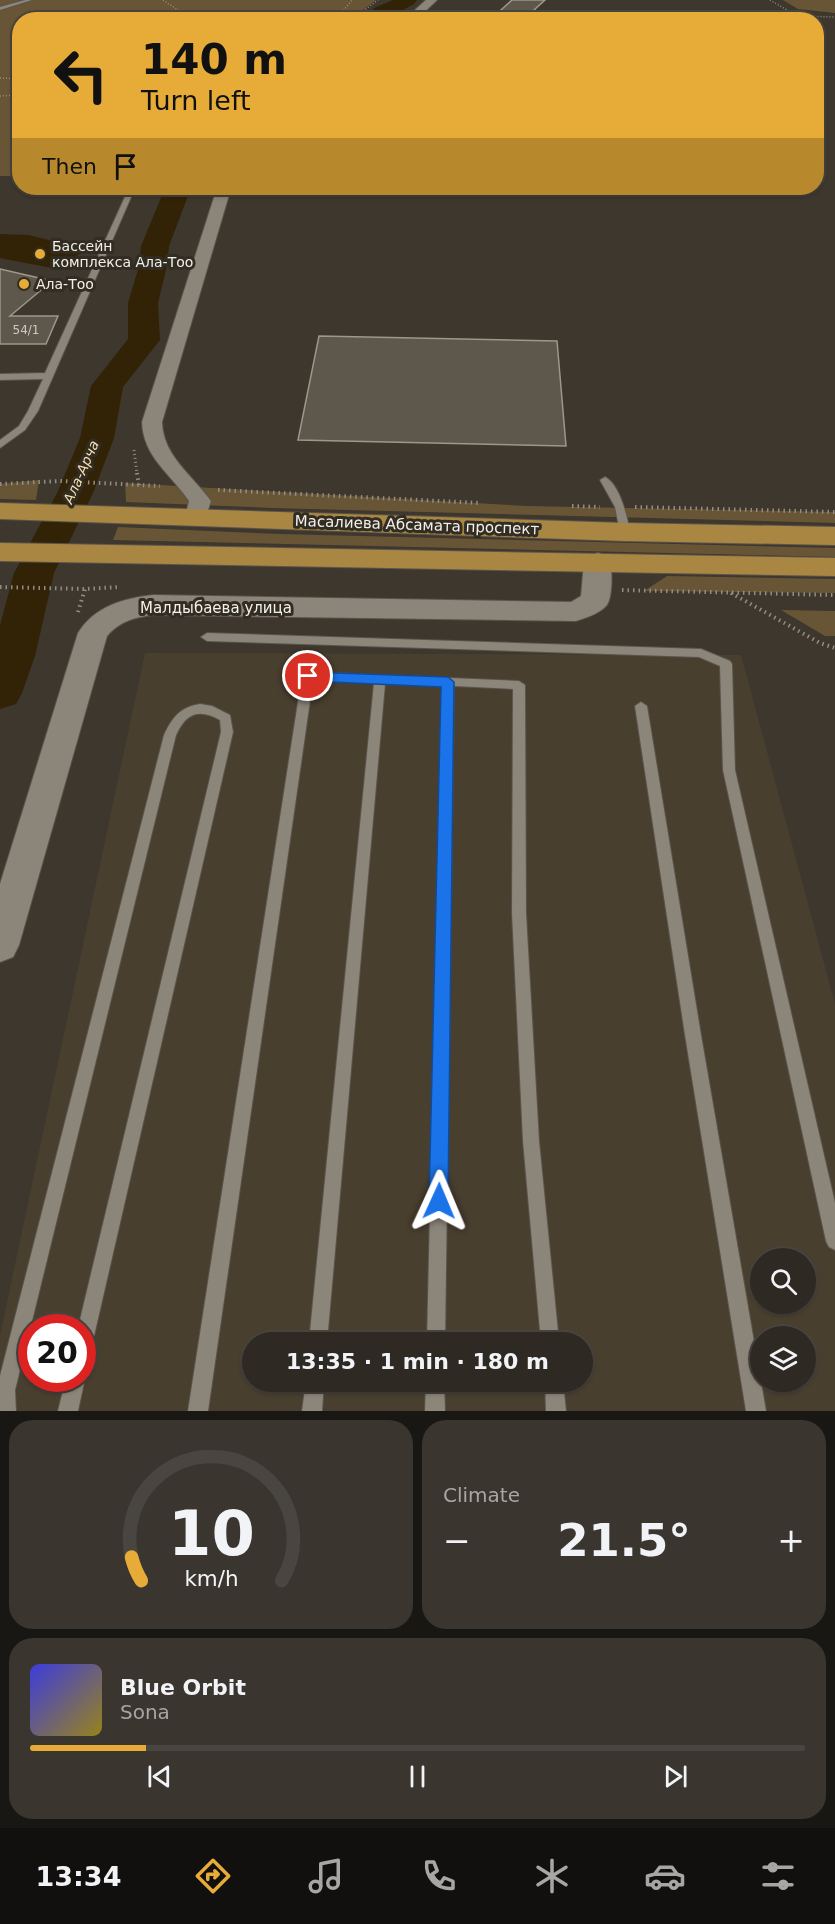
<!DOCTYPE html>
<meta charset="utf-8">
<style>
:root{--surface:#2e2922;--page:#3a352f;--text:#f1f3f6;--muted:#a7a6a5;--line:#494540;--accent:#e7ac37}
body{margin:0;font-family:"DejaVu Sans",sans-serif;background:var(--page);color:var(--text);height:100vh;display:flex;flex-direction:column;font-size:22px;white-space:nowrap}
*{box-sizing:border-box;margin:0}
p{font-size:20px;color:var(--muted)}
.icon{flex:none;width:33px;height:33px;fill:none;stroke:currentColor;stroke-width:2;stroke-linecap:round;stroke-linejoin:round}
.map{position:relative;height:1411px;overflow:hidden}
.panel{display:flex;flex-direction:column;gap:9px;padding:9px;background:#191713;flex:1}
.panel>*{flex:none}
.guide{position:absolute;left:12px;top:12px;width:812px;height:183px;border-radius:24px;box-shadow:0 2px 4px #0004,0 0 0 2px var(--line);background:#e7ac37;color:#111;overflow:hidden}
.tools{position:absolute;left:750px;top:1248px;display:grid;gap:12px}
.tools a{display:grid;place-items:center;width:66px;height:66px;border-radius:50%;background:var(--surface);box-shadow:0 2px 4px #0004,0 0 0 2px var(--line);font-size:30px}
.speed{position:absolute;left:18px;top:1314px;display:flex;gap:12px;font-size:30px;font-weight:700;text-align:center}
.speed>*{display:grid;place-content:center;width:78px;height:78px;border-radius:50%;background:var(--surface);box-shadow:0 2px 4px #0004,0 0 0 2px var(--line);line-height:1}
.speed .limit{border:9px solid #d22;background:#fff;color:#111}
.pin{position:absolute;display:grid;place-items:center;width:51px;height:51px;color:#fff;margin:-26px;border:3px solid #fff;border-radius:50%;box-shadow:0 2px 6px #0007}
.me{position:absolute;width:66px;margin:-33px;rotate:1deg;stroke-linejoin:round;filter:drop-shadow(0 0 4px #0008)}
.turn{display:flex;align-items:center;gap:21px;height:126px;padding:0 30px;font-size:27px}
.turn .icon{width:78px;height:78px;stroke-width:2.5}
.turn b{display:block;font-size:42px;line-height:51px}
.then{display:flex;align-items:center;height:57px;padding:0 30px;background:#0003;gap:12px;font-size:22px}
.big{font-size:45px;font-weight:800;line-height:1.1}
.panel .card{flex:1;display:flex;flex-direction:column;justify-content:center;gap:9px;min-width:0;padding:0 21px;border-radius:24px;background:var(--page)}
.panel .dial{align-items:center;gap:0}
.dial svg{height:156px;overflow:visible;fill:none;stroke:var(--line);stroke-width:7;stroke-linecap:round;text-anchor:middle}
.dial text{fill:var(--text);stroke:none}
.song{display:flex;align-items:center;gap:18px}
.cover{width:72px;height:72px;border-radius:9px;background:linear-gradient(135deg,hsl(240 70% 55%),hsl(50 70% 35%))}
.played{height:6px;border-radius:3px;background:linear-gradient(90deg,var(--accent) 15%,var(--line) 15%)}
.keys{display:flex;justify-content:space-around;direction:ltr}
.heat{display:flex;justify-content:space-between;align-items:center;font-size:33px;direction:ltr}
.panel .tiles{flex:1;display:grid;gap:9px;grid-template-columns:1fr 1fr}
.card:last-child{grid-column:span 2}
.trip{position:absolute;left:242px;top:1332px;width:351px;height:60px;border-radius:30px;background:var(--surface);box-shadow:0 2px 4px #0004,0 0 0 2px var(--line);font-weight:800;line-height:60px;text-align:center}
.tabs{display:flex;height:96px;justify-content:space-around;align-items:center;background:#12100e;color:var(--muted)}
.tabs .icon{width:42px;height:42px}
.tabs .on{color:var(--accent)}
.tabs b{font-size:27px;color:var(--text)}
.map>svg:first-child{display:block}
</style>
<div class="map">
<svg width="835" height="1411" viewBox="0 0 835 1411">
<rect width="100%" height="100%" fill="#3d372d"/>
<!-- built -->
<path fill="#493f2f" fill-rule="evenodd" d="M145,653L741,655L835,1004V1411H0V1335ZM760,1258H806V1304H760ZM32,1328H82V1378H32ZM760,1336H806V1382H760ZM252,1342H582V1382H252Z"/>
<!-- green -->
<g fill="#685535">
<path d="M0,0H376L351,19L20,20L19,176H0Z"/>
<path d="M783,0H835V13L798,9Z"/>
<path d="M39,480L36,500L0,499V484Z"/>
<path d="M125,483L527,506L835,512V523L272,508L126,502Z"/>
<path d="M118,527L280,534L835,548V557L113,540Z"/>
<path d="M667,576L835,579V593L644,591Z"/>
<path d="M781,610L835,611V636H825Z"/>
</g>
<!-- water -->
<path fill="#322307" d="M0,234L28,235L87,249L57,269L0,258Z"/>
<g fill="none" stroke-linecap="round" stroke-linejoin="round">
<!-- river -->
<g fill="#322307" fill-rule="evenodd">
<path d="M393,0H417L414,4L385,20H365L374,8Z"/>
<path d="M165,188H191L169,246L167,266L158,303L160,340L123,387L114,438L93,493L54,573L35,656L22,693L16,704L0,709V625L14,573L57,493L80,438L91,386L128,339V303L139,266L141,246Z"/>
</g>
</g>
<!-- building -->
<g fill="#5d574c" stroke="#9e978b" stroke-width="1.5">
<path d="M512,0H545L523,20H490Z"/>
<path d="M0,269L52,281L10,316H58L46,344H0Z"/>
<path d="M319,336L557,341L566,446L298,440Z"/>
</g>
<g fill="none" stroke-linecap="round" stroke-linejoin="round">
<defs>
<g id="service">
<path d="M25,0H32L0,10V7Z"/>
<path d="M129,188H135L38,411L25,430L0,448V440L19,426L28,411L43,379L0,380V374L45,373Z"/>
<path d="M605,477C620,485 627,516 630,532L629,534L625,535L620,532L615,507L600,480Z"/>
<path d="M207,633L701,649L730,661L732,664L735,770L835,1203V1250L829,1247L826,1241L723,770L720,666L699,657L207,641L201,637Z"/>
<path d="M308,672L519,681L525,685L526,913L539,1141L559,1342H541L523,1141L512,913L513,689L454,686L445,1342H427L442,686L385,684L327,1342H309L374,683L313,680L208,1411H188L302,676Z"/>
<path d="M641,702L647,706L701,1035L766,1411H746L685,1035L635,706Z"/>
<path d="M200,704L212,706L230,715L233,732L91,1349L89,1356L82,1358V1328H78L221,732L220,720C199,708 186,713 176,735L15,1390L16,1411H0V1376L164,735C172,718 180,707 200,704Z"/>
<path d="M82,1371L85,1378L78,1411H58L66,1378H82Z"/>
<path d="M306,1382H324L322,1411H302Z"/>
<path d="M426,1382H444L445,1411H425Z"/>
<path d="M545,1382H563L566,1411H546Z"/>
</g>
<g id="minor">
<path d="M426,0H437L416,20H404Z"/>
<path d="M217,188H231L162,422C163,456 192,475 211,501L204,522L196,524L188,522L185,517L189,501C171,474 143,457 142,422Z"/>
</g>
<path id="tertiary" d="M598,553L608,556C613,564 613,599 606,606C599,614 585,618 576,621L154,615C135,617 120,621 107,636L19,945L13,957L0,962V884L78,633C95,606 124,598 154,595L571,602L581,596L584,562L588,556Z"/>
<g id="primary">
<path d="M0,503L625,523L835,527V545L625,541L0,519Z"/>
<path d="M0,543L835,558V576L0,561Z"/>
</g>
</defs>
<!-- service casing -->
<use href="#service" stroke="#5a544c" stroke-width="2"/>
<!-- minor casing -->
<use href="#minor" stroke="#5a544c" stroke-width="2"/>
<!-- tertiary casing -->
<use href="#tertiary" stroke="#5a544c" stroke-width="2"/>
<!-- primary casing -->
<use href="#primary" stroke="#5a544c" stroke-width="2"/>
<!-- path-far2 -->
<g stroke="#928d85" stroke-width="1.5" stroke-dasharray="1 2" stroke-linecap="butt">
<path d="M163,0L193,20"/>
<path d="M770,0L797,16"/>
<path d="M336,20L352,0"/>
<path d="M351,20L378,0"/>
<path d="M782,20L797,16L835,17"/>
<path d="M0,78L20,79"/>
<path d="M0,96L20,95"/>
</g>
<!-- path-far1 -->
<path stroke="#928d85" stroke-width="3" stroke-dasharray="1 3" stroke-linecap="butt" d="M134,450L137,474"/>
<!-- path -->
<g stroke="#928d85" stroke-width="4" stroke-dasharray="1.5 4" stroke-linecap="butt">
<path d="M137,473L139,485"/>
<path d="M0,484L60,481L160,486"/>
<path d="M218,490L480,503"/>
<path d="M572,506L600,507"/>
<path d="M635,507L835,512"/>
<path d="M0,587L85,589L119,587"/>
<path d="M622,590L835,595"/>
<path d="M731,593L820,643L835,648"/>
<path d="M78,612L85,589"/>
</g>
<!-- service -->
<use href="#service" fill="#8c857a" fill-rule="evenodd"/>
<!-- minor -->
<use href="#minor" fill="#8c857a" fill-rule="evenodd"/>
<!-- tertiary -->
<use href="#tertiary" fill="#8c857a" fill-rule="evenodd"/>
<!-- primary -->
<use href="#primary" fill="#a98742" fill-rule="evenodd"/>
</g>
<!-- route -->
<path fill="#1a73e8" stroke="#114b97" stroke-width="1.5" d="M308,672L448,677L454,682L448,1201L445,1208L439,1211L432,1208L429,1201L441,687L308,681L302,676Z"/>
<!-- markers -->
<g fill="#e7ac37" stroke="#322d23" stroke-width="2">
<circle cx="40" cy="254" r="6"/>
<circle cx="24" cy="284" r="6"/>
</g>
<g text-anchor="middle" stroke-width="6" stroke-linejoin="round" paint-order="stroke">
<!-- number labels -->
<g font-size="12" fill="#cec9c2">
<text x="26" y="334">54/1</text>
</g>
<!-- far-poi labels -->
<g font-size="14" fill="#f3efe9" stroke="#322d23" text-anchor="start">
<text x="52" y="251">Бассейн<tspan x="52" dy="16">комплекса Ала-Тоо</tspan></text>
<text x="36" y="289">Ала-Тоо</text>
</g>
<!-- far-water labels -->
<g font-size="14" font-style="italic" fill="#f9deb1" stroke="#322d23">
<text transform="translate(81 472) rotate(-66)" y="5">Ала-Арча</text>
</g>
<!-- street labels -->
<g font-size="15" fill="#f3efe9" stroke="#322d23">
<text transform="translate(417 525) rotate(2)" y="5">Масалиева Абсамата проспект</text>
<text x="216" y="613">Малдыбаева улица</text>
</g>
</g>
</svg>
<div class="tools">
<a><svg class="icon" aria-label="search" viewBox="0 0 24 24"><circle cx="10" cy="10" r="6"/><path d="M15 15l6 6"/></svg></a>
<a><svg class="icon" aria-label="layers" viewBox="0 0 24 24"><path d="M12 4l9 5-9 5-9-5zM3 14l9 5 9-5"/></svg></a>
</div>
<div class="speed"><div class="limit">20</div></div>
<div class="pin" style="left:308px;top:676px;background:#d93025"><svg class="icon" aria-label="arrive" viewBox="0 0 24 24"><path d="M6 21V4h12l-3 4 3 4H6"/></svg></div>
<svg class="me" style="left:439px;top:1201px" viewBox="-20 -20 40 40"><path d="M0-17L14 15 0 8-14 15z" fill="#1a73e8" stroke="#fff" stroke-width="4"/></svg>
<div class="trip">13:35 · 1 min · 180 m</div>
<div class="guide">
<div class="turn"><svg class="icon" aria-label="left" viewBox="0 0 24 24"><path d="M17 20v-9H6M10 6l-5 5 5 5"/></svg><div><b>140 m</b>Turn left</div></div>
<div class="then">Then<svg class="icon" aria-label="arrive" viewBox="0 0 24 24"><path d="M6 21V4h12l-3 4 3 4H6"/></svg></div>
</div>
</div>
<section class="panel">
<div class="tiles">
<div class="card dial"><svg viewBox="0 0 100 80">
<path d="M14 69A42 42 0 1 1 86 69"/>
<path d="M14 69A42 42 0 0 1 9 57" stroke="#e7ac37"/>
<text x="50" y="56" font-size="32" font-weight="700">10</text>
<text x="50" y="72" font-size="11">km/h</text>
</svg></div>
<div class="card"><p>Climate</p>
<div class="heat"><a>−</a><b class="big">21.5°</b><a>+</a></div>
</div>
<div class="card">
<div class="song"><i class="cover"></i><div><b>Blue Orbit</b><p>Sona</p></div></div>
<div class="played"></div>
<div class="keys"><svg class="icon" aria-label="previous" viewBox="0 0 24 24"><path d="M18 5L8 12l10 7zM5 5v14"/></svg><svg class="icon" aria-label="pause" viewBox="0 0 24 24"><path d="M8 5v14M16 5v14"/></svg><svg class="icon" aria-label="next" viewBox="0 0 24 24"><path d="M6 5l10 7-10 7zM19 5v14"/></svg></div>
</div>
</div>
</section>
<nav class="tabs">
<b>13:34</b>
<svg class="icon on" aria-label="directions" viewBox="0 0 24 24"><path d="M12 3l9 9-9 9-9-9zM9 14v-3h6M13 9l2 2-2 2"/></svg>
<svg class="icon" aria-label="music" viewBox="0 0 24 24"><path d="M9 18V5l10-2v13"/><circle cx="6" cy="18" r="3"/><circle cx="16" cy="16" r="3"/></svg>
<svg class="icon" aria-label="phone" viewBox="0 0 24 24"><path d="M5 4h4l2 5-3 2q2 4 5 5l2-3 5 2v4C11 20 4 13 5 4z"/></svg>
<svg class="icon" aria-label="climate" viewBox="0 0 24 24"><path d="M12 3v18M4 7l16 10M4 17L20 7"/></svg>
<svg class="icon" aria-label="car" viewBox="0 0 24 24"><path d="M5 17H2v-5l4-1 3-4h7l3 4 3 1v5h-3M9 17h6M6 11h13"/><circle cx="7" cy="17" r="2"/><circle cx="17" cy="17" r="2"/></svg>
<svg class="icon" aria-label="filters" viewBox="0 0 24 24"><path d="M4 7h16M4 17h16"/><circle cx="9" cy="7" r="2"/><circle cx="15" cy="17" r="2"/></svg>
</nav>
